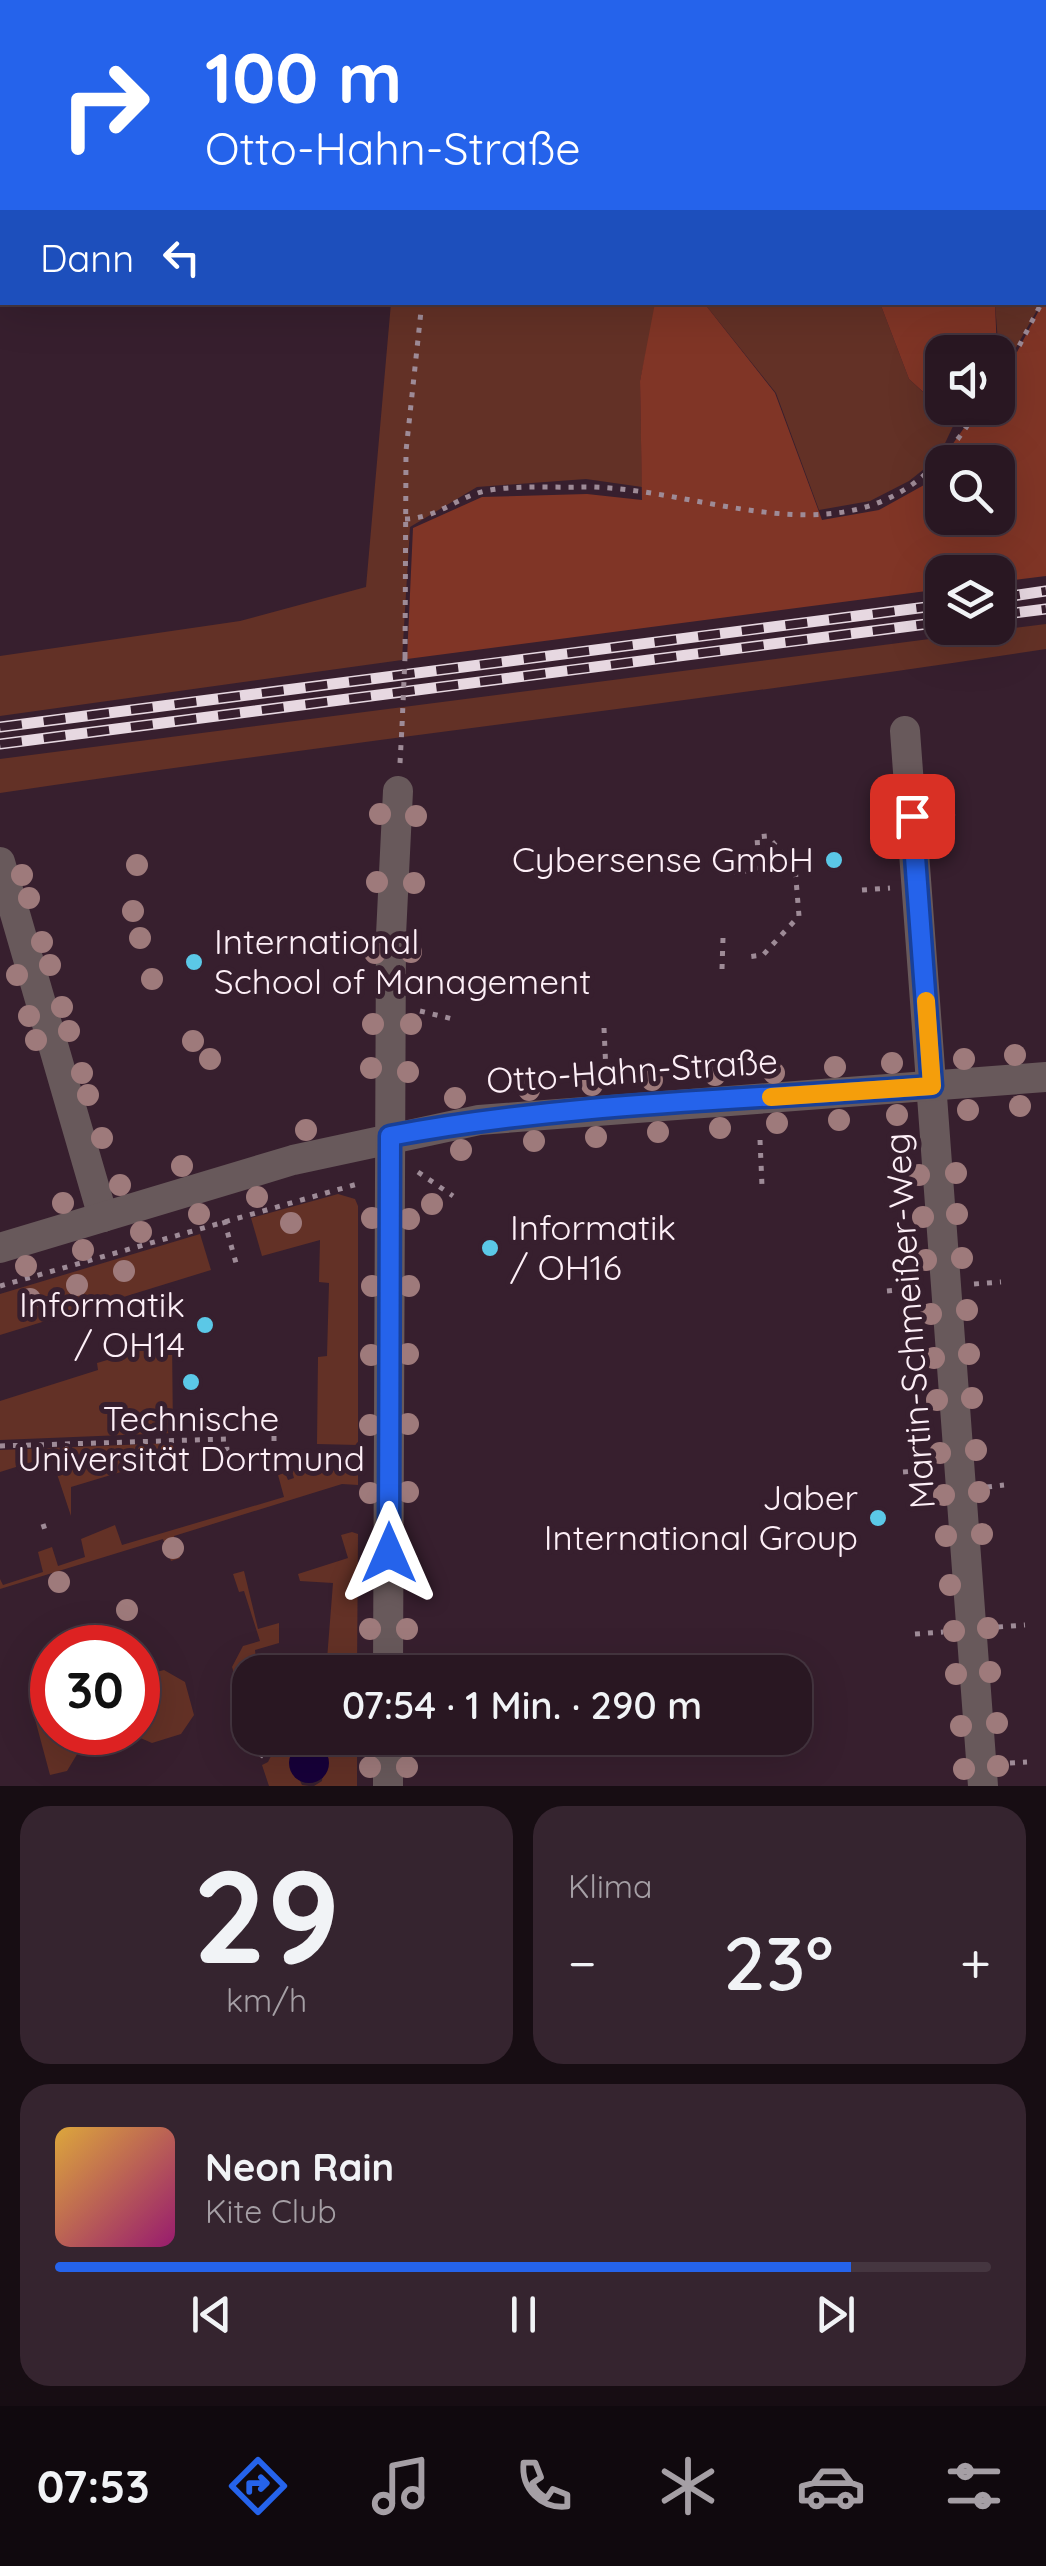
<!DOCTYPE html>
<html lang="de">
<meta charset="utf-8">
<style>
:root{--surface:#291722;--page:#35242f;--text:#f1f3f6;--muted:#a59fa5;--line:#453640;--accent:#2563eb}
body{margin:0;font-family:Quicksand,sans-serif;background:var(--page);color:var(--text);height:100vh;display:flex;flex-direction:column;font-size:38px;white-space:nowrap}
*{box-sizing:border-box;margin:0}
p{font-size:32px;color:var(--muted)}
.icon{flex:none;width:55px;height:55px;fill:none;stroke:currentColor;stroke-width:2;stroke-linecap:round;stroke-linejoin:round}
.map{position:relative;height:1786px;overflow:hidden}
.drawer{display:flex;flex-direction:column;gap:20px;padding:20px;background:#170d13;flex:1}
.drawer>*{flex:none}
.guide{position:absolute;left:0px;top:0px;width:1048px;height:305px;box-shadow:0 10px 40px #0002,0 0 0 2px var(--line);background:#2563eb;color:#fff;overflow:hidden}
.controls{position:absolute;left:925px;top:335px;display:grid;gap:20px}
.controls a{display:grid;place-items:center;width:90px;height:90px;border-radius:20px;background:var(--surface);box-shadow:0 10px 40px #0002,0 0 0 2px var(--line);font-size:50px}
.speed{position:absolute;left:30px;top:1625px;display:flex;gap:20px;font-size:50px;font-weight:700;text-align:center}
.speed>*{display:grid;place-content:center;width:130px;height:130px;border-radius:50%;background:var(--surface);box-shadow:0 10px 40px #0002,0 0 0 2px var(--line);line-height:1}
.speed .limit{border:15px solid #d22;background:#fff;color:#111}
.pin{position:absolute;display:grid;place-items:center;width:85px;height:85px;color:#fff;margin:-42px;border-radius:20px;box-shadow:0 5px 15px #0006}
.me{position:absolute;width:110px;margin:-55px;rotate:0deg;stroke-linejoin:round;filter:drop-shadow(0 0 8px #0008)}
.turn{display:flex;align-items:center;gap:35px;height:210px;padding:0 40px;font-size:45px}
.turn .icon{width:130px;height:130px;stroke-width:2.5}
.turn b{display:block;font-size:70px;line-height:85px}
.then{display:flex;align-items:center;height:95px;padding:0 40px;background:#0003;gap:20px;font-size:38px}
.big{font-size:75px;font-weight:600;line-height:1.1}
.drawer .card{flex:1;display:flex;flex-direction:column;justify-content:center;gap:15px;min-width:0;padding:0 35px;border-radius:30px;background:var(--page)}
.drawer .dial{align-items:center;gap:0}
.dial b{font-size:130px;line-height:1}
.song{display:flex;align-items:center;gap:30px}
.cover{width:120px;height:120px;border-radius:15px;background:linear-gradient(135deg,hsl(40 70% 55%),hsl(320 70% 35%))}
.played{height:10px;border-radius:5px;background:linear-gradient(90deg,var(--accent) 85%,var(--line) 85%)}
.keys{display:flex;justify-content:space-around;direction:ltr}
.heat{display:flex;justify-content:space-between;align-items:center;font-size:55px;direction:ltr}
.drawer .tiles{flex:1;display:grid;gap:20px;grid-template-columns:1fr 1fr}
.card:last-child{grid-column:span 2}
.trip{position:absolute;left:232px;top:1655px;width:580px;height:100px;border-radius:30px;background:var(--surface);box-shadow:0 10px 40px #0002,0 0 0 2px var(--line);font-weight:600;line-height:100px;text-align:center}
.tabs{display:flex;height:160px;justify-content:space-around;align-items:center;background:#10090e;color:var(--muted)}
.tabs .icon{width:70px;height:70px}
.tabs .on{color:var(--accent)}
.tabs b{font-size:45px;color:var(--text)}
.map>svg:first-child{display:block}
</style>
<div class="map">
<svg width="1046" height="1786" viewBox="0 0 1046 1786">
<rect width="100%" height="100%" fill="#371f2e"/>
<!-- green -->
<g fill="#633126">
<path d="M391,303H657L640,381L642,487L586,479L477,487L410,527L402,660L0,716V656L240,621L366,587Z"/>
<path d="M704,303H880L909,379L955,422L938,458L909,481L870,501L819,510L776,393Z"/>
<path d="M995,303H1041L1014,351L999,356Z"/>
<path d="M1046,624V649C698,702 348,741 0,793V759Z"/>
<path d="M338,1194L355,1199L358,1206V1445L317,1444L318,1357L327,1356L329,1283L319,1282L320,1240L262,1256L251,1218Z"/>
<path d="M200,1234L211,1270L0,1335V1294Z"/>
<path d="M172,1341L173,1433L0,1440V1401L98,1370L97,1363Z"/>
<path d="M173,1443L174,1456L71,1487V1516L51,1456L0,1472V1450Z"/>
<path d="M299,1470L358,1471V1485L342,1484L174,1536L180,1558L171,1561L163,1539L0,1589V1579L3,1585L43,1572L38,1552L52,1547L58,1566L85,1557L81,1539L115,1525L122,1545L284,1497L278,1475L285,1473L288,1480L294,1478L292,1471Z"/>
<path d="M352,1532L358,1534L357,1672H326L333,1583L300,1581L298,1574L348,1558L341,1535Z"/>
<path d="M244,1571L258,1629L279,1623V1643L255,1650L257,1669L250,1672L248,1717L232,1667L243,1646L260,1641L244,1591L239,1592L233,1574Z"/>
<path d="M164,1670L185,1682L194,1715L181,1734L152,1743L129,1733L138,1732V1677Z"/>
<path d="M48,1704L52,1706V1732L74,1733L79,1751L67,1771L50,1775L32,1708Z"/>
<path d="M280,1738H299L294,1741L290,1760L302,1785L309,1786H269L262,1765L268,1762Z"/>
<path d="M317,1738H357V1786H314L322,1781L325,1754Z"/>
</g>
<!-- forest -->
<g fill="#803526" fill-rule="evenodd">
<path d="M1046,297V576L998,582V572H942V589L407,659L413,528L482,497L587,494L642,500L640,381L655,303H704L775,393L822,520L879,510L924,485L978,408H998L999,359L1017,352ZM998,462V518H942V462Z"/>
<path d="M880,303H995L997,352H942V408H965L955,421L909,379Z"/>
</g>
<!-- water -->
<circle fill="#17003a" cx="309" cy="1763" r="20"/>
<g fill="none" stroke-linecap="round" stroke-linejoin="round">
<!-- path -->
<g stroke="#9e8b97" stroke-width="5" stroke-dasharray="5 8" stroke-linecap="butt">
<path d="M47,2L52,0"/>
<path d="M479,2L480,0"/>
<path d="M0,25L2,24"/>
<path d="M1045,297L1046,295"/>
<path d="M998,358L1016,352L1042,302"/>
<path d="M405,519C434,518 450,503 475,494C500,484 554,488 581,487C696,485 835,562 932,468C949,451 967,430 977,408"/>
<path d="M405,657L406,451L422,302"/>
<path d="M400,763L402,726"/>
<path d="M939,814L955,813"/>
<path d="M719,873L759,870L757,837L767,836L795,867L799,916L763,955L747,957"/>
<path d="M862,890L890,888"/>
<path d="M722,969L723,938"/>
<path d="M420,1011L457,1020"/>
<path d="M604,1028L606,1072"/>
<path d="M760,1140L762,1186"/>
<path d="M418,1172L453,1196"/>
<path d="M224,1220L236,1263"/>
<path d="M974,1284L1001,1282"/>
<path d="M0,1286L361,1183"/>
<path d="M887,1291L918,1288"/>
<path d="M274,1436V1462"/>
<path d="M0,1446L226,1439L229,1472"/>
<path d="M903,1472L930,1470"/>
<path d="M987,1487L1004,1485"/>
<path d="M43,1524L45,1530"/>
<path d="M998,1627L1025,1625"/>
<path d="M915,1634L943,1632"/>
<path d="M312,1741L313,1738"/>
<path d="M260,1757L273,1738"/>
<path d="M1010,1763L1027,1762"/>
</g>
<!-- minor -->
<g stroke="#68595b" stroke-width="30">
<path d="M905,731L983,1786"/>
<path d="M0,862L103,1217"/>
<path d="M0,1248L293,1160L479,1120L1046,1077"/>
<path d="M388,1672L391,935L398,791"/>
<path d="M388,1738V1786"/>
</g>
<defs>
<g id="rail">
<path d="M998,598L1046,591"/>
<path d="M998,615L1046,609"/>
<path d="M0,727L942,605"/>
<path d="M0,744L942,622"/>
</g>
</defs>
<!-- rail casing -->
<use href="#rail" stroke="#e7d8e1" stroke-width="11"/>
<!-- rail -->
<use href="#rail" stroke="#371f2e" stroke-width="8" stroke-dasharray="22" stroke-linecap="butt"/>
<!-- path-bridge -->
<path stroke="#9e8b97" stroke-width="5" stroke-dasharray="5 8" stroke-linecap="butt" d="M402,726L405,657"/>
</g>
<!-- trees -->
<g fill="#9e7a7b">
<circle cx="380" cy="814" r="11"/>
<circle cx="416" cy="816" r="11"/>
<circle cx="137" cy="865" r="11"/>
<circle cx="22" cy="875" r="11"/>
<circle cx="377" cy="882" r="11"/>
<circle cx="414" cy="883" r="11"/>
<circle cx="29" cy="898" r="11"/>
<circle cx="133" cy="911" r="11"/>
<circle cx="140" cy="938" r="11"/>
<circle cx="42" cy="942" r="11"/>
<circle cx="411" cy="952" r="11"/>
<circle cx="375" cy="953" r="11"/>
<circle cx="50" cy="965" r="11"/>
<circle cx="17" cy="975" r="11"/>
<circle cx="152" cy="979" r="11"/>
<circle cx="62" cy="1007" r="11"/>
<circle cx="29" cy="1016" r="11"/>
<circle cx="373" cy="1024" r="11"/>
<circle cx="411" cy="1024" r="11"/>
<circle cx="69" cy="1031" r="11"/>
<circle cx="36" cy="1040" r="11"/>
<circle cx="193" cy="1041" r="11"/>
<circle cx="1015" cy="1055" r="11"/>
<circle cx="210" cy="1059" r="11"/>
<circle cx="964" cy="1059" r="11"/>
<circle cx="892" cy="1063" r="11"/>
<circle cx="835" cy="1067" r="11"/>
<circle cx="371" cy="1068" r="11"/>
<circle cx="408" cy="1072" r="11"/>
<circle cx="82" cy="1073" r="11"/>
<circle cx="774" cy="1073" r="11"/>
<circle cx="715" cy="1075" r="11"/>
<circle cx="652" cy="1080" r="11"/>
<circle cx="592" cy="1085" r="11"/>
<circle cx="529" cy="1090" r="11"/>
<circle cx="88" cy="1095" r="11"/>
<circle cx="455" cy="1098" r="11"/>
<circle cx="1020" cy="1106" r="11"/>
<circle cx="968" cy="1110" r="11"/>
<circle cx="897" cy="1115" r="11"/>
<circle cx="839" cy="1120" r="11"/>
<circle cx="777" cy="1123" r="11"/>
<circle cx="720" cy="1128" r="11"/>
<circle cx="306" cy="1130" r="11"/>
<circle cx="658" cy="1132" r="11"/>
<circle cx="596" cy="1137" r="11"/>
<circle cx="102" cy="1138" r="11"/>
<circle cx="534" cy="1141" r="11"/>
<circle cx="461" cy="1150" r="11"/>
<circle cx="182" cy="1166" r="11"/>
<circle cx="956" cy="1173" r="11"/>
<circle cx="919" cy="1175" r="11"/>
<circle cx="120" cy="1185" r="11"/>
<circle cx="257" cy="1197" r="11"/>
<circle cx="63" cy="1203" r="11"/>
<circle cx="432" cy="1204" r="11"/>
<circle cx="199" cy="1214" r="11"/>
<circle cx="957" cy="1214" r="11"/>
<circle cx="923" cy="1217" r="11"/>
<circle cx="372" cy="1218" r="11"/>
<circle cx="409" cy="1219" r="11"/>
<circle cx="291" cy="1223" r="11"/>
<circle cx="141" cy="1232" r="11"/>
<circle cx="83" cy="1250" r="11"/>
<circle cx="962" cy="1258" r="11"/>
<circle cx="926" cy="1260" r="11"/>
<circle cx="26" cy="1266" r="11"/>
<circle cx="124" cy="1271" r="11"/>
<circle cx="77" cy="1285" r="11"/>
<circle cx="372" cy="1286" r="11"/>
<circle cx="409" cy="1286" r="11"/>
<circle cx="30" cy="1299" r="11"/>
<circle cx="967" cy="1310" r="11"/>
<circle cx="931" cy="1314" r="11"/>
<circle cx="408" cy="1354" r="11"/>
<circle cx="969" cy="1354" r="11"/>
<circle cx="371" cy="1355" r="11"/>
<circle cx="934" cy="1358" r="11"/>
<circle cx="972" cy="1398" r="11"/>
<circle cx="937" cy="1400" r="11"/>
<circle cx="408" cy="1424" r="11"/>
<circle cx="370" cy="1425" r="11"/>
<circle cx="976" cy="1450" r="11"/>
<circle cx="940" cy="1453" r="11"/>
<circle cx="408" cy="1492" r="11"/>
<circle cx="979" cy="1492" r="11"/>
<circle cx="370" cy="1493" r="11"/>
<circle cx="944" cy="1495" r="11"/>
<circle cx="982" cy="1534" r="11"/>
<circle cx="946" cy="1536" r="11"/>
<circle cx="173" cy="1548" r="11"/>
<circle cx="371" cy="1561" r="11"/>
<circle cx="407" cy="1561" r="11"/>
<circle cx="59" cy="1582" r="11"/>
<circle cx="950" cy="1585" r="11"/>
<circle cx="127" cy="1610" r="11"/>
<circle cx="988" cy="1628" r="11"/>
<circle cx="370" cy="1629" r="11"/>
<circle cx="407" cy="1629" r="11"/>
<circle cx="954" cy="1631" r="11"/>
<circle cx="990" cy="1672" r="11"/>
<circle cx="956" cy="1674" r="11"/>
<circle cx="997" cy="1723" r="11"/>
<circle cx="961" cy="1726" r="11"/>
<circle cx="998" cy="1766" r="11"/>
<circle cx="370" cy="1767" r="11"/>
<circle cx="407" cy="1767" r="11"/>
<circle cx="964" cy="1769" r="11"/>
</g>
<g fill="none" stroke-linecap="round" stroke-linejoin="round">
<defs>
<path id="route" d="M389,1553L390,1136C568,1102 751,1100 932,1086L912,816"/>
</defs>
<!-- route casing -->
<use href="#route" stroke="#184099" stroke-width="25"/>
<!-- route -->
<use href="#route" stroke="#2563eb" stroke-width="18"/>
<!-- slow -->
<path stroke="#f59e0b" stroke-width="18" d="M771,1097L932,1086L926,1001"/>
</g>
<!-- markers -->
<g fill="#5bc8e7" stroke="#371f2e" stroke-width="4">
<circle cx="834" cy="860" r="10"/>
<circle cx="194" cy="962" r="10"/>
<circle cx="490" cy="1248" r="10"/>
<circle cx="205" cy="1325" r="10"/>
<circle cx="191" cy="1382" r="10"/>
<circle cx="878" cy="1518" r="10"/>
</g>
<g text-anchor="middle" stroke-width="10" stroke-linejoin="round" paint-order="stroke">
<!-- poi labels -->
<g font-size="35" fill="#fdeff7" stroke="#371f2e" text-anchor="end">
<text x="814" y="872">Cybersense GmbH</text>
<text x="214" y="954" text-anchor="start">International<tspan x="214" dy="40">School of Management</tspan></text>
<text x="510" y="1240" text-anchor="start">Informatik<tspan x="510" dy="40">/ OH16</tspan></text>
<text x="185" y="1317">Informatik<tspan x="185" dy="40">/ OH14</tspan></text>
<text x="191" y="1431" text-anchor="middle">Technische<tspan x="191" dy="40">Universität Dortmund</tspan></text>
<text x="858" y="1510">Jaber<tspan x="858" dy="40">International Group</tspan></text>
</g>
<!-- street labels -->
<g font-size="35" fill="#fdeff7" stroke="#371f2e">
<text transform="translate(632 1071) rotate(-4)" y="12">Otto-Hahn-Straße</text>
<text transform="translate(910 1321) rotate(-94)" y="12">Martin-Schmeißer-Weg</text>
</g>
</g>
</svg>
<div class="controls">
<a><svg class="icon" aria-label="sound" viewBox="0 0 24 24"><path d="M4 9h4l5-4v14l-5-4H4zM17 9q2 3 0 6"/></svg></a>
<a><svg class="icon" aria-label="search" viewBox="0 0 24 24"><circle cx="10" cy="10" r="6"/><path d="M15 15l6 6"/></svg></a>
<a><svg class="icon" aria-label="layers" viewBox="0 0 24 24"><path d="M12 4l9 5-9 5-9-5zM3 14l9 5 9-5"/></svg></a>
</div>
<div class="speed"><div class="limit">30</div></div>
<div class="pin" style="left:912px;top:816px;background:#d93025"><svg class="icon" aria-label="arrive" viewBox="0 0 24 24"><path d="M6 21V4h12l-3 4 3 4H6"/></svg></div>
<svg class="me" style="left:389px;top:1553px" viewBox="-20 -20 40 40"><path d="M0-17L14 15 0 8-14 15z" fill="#2563eb" stroke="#fff" stroke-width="4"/></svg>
<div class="trip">07:54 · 1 Min. · 290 m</div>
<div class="guide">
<div class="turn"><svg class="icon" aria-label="right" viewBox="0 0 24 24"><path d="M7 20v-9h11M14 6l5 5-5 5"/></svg><div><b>100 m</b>Otto-Hahn-Straße</div></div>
<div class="then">Dann<svg class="icon" aria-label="left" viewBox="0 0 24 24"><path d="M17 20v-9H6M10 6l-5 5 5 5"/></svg></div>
</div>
</div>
<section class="drawer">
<div class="tiles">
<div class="card dial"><b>29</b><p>km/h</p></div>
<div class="card"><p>Klima</p>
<div class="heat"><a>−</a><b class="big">23°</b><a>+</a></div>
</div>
<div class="card">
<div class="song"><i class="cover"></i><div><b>Neon Rain</b><p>Kite Club</p></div></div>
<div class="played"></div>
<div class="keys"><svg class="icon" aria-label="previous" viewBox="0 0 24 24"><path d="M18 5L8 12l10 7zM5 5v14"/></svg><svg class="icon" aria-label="pause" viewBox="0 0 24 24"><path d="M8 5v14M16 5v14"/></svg><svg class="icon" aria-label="next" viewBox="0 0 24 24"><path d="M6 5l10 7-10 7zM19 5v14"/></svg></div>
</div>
</div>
</section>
<nav class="tabs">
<b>07:53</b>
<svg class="icon on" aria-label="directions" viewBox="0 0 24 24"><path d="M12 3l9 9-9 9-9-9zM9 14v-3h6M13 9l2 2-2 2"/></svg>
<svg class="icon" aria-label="music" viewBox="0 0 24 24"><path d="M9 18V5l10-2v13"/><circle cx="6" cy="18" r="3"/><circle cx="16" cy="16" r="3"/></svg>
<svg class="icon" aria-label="phone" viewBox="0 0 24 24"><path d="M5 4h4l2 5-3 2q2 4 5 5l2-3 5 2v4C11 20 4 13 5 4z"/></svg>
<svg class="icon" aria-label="climate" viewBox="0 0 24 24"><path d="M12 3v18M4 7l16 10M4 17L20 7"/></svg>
<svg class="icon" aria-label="car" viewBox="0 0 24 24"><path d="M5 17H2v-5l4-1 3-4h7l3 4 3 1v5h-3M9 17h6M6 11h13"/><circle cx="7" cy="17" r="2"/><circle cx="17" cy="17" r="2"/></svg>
<svg class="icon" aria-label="filters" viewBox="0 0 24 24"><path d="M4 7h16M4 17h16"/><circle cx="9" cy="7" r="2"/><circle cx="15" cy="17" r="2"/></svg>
</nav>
